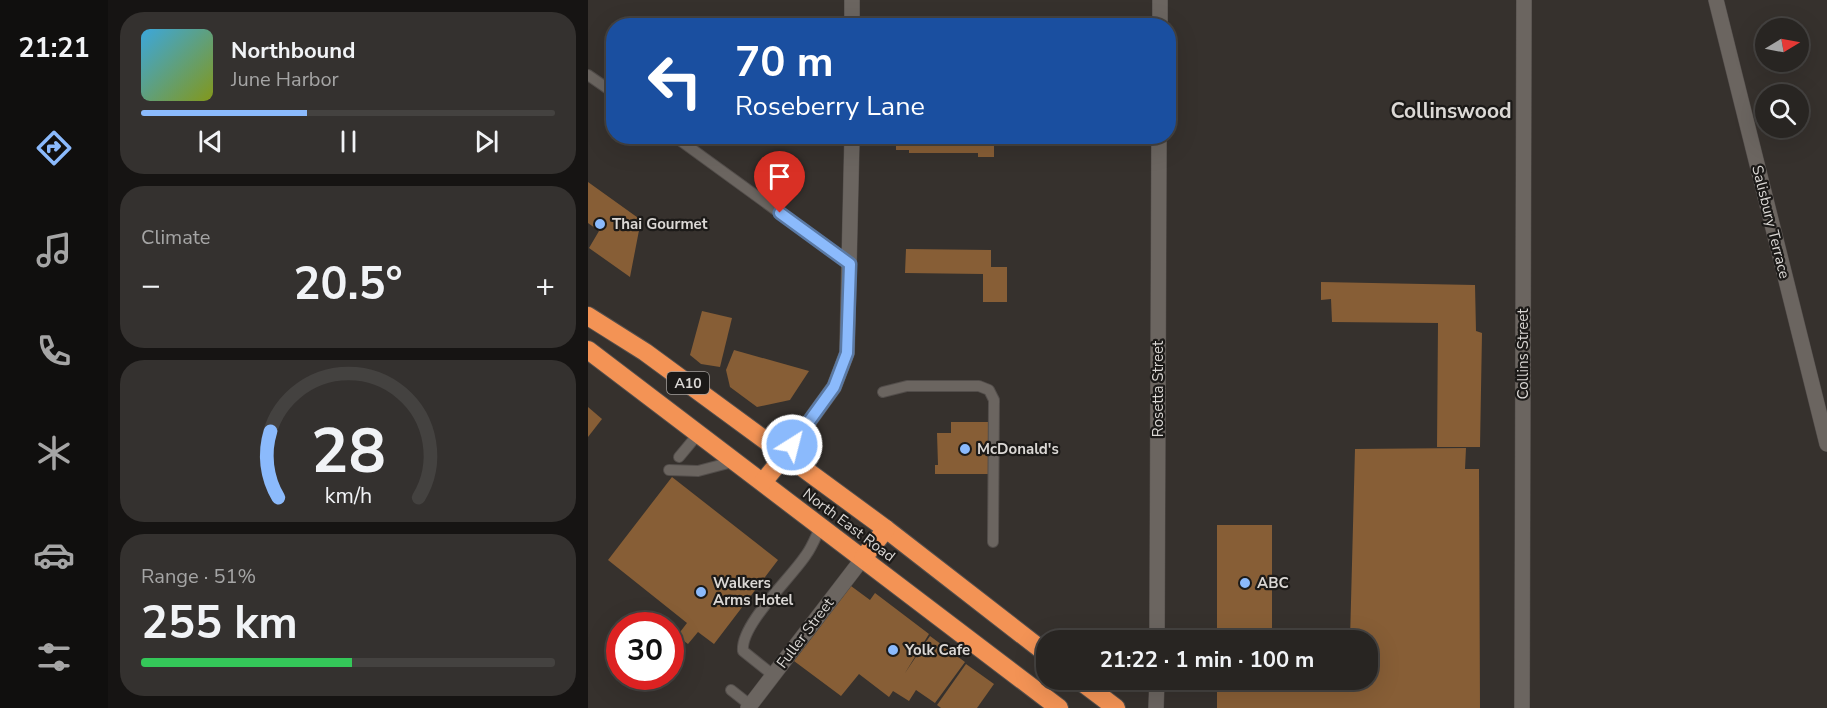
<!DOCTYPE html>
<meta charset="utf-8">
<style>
:root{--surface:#282522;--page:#34312f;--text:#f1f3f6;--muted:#a5a5a5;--line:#444240;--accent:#8bbafc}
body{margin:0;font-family:"Nunito Sans",sans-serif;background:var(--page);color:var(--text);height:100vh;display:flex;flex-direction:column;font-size:22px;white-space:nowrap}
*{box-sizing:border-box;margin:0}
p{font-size:20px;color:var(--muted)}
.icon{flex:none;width:33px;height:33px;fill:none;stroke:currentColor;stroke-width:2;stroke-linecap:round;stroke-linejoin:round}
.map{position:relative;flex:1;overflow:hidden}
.drawer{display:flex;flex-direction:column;gap:12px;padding:12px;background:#161413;width:480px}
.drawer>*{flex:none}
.hud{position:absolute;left:18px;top:18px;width:570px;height:126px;border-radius:24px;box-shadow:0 6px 24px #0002,0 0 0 2px var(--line);background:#1a4fa0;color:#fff;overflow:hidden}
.needle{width:39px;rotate:80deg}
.fabs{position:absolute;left:1167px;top:18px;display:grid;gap:12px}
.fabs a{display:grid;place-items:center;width:54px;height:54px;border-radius:50%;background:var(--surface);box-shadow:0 6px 24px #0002,0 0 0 2px var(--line);font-size:30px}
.speed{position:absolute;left:18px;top:612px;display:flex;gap:12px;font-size:30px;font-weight:700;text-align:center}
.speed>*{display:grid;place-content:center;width:78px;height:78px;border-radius:50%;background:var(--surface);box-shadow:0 6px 24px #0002,0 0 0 2px var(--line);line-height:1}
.speed .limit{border:9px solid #d22;background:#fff;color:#111}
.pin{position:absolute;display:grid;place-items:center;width:51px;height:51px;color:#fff;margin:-62px -26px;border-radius:50% 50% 50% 0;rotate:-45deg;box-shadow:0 0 6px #0007}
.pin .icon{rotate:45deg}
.me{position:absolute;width:66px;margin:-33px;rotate:36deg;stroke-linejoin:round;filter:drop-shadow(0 0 4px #0008)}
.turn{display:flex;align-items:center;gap:21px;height:126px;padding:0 30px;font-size:27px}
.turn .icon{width:78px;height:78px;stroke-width:2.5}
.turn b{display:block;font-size:42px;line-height:51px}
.big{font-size:45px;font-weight:700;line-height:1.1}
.drawer .card{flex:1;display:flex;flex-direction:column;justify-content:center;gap:9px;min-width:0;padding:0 21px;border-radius:24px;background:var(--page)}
.drawer .dial{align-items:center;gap:0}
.dial svg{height:156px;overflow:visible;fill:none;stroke:var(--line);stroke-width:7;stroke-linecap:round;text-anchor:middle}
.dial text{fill:var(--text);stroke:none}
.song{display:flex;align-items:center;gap:18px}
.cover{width:72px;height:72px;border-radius:9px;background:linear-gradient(135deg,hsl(200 70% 55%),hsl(70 70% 35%))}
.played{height:6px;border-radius:3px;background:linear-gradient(90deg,var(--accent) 40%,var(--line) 40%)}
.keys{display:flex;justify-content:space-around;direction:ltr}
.heat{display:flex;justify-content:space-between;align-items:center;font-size:33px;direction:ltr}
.charge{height:9px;border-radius:4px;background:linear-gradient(90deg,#34c759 51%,var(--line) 0)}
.trip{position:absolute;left:448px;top:630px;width:342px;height:60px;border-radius:24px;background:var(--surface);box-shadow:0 6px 24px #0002,0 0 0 2px var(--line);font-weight:700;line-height:60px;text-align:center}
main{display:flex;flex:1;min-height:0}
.tabs{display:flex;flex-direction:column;width:108px;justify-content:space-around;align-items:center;background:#100f0e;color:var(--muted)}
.tabs .icon{width:42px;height:42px}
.tabs .selected{color:var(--accent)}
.tabs b{font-size:27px;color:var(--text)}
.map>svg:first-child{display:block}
</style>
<main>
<nav class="tabs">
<b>21:21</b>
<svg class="icon selected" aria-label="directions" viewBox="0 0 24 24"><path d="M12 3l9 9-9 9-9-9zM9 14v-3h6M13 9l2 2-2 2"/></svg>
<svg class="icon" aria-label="music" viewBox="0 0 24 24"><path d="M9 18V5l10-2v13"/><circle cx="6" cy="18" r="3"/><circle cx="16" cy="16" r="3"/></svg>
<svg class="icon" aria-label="phone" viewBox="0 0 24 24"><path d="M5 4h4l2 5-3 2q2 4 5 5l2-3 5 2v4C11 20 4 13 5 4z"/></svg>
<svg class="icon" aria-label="climate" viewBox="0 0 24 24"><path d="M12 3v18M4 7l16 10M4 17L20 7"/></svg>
<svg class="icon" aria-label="car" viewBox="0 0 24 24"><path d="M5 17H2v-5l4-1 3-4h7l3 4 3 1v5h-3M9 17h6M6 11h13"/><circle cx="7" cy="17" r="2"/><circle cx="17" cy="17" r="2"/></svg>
<svg class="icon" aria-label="filters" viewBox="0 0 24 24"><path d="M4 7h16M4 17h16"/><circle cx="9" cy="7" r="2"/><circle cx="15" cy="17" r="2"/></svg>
</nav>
<section class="drawer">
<div class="card">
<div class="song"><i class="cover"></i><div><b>Northbound</b><p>June Harbor</p></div></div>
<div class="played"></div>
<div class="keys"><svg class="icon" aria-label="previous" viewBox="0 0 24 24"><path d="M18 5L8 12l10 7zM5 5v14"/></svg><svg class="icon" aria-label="pause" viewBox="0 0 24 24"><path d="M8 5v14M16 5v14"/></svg><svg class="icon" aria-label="next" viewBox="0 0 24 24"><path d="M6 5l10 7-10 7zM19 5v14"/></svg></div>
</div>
<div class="card"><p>Climate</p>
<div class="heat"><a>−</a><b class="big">20.5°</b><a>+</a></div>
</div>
<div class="card dial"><svg viewBox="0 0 100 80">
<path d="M14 69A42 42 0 1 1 86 69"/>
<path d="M14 69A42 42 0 0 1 10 35" stroke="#8bbafc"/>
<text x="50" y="56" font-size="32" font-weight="700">28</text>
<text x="50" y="72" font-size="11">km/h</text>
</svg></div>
<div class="card"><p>Range · 51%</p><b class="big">255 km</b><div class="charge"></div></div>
</section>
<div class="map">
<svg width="1239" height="708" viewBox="0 0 1239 708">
<rect width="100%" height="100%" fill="#36312d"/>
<!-- building -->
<g fill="#875e36">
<path d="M308,136H406V157H390V153H321V150H308Z"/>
<path d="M0,182L53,220L42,277L1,248L11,231L0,223Z"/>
<path d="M318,249L403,250V267H419V302H395V274L317,273Z"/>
<path d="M733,282L887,285L888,331L894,333L892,447H849L850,323L744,322L743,299L733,300Z"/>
<path d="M114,311L144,318L132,367L113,364L102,355Z"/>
<path d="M146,350L221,371L202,400L169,407L142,387L138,370Z"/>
<path d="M0,407L14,419L0,437Z"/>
<path d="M363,422H404V474H347V465H350L349,433H363Z"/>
<path d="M878,448L877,469H891L892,708H629V680H780V640H762L767,449Z"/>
<path d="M84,477L190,560L126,644L110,632L100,644L89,636L99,623L20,560Z"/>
<rect x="629" y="525" width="55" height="115"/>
<path d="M263,586L282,600L287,593L341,634L317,673L342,636L377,662L347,703L328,690L321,701L305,691L301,697L271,674L253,696L206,661Z"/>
<path d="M378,664L406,684L389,708H353L349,705Z"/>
</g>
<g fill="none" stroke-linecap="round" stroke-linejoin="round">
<defs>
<g id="lane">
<path d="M0,75L26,93"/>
<path d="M86,136L262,264"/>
<path d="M295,392L319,386H391L401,390L406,400L405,542"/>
<path d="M91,457L111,433"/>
<path d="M81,470L110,471L148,461"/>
<path d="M185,675L155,651C152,625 203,578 218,555C224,547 228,536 233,526"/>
<path d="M143,690L162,705"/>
</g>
<g id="street">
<path d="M1128,0L1239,444"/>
<path d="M264,26V0"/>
<path d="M572,26V0"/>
<path d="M197,455L246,387L259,353L264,136"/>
<path d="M569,640L571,136"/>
<path d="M160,708L275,558"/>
<path d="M568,708L569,680"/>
<path d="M934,708L936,0"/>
</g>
<g id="highway">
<path d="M0,316L57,352L298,529L459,654"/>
<path d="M0,350L471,708"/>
<path d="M175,482L197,455"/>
<path d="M275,558L298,529"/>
<path d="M491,680L528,708"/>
</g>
</defs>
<!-- lane casing -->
<use href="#lane" stroke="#534e4b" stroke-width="12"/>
<!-- street casing -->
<use href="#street" stroke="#534e4b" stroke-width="16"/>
<!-- highway casing -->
<use href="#highway" stroke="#534e4b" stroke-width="20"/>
<!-- lane -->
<use href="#lane" stroke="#6b6560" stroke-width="10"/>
<!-- street -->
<use href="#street" stroke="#6b6560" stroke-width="15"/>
<!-- highway -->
<use href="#highway" stroke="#f39355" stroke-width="18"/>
</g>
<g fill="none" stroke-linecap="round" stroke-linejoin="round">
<defs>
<path id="route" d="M192,213L262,264L259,353L246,387L204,445"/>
</defs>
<!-- route casing -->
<use href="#route" stroke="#5a79a4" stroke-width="15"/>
<!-- route -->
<use href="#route" stroke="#8bbafc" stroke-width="10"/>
</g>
<!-- markers -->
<g fill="#8bbafc" stroke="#1c1a18" stroke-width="2">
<circle cx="12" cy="224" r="6"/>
<circle cx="377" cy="449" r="6"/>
<circle cx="657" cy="583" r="6"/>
<circle cx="113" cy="592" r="6"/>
<circle cx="305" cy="650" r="6"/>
</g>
<g text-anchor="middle" stroke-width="4.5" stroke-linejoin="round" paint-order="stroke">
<!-- shield labels -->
<rect fill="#1c1a18" stroke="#a29f9c" stroke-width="1.5" x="79" y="372" width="42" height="22" rx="4.5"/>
<g font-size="14" font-weight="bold" fill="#dbd8d5">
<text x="100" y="388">A10</text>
</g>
<!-- street labels -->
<g font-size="15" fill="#dbd8d5" stroke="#1c1a18">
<text transform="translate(1183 222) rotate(76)" y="5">Salisbury Terrace</text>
<text transform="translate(935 354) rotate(-90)" y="5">Collins Street</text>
<text transform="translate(570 389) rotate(-90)" y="5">Rosetta Street</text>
<text transform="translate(261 525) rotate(37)" y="5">North East Road</text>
<text transform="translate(217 633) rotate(-53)" y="5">Fuller Street</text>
</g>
<!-- poi labels -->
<g font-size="15" font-weight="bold" fill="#dbd8d5" stroke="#1c1a18" text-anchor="start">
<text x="24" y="229">Thai Gourmet</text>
<text x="389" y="454">McDonald's</text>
<text x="125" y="588">Walkers<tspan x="125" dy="17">Arms Hotel</tspan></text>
<text x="669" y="588">ABC</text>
<text x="317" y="655">Yolk Cafe</text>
</g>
<!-- district labels -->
<g font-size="21" font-weight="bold" fill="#dbd8d5" stroke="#1c1a18">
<text x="863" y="118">Collinswood</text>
</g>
</g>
</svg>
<div class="fabs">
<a><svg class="needle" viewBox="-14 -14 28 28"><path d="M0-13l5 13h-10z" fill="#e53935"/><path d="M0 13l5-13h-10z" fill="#a5a5a5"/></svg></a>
<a><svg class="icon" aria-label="search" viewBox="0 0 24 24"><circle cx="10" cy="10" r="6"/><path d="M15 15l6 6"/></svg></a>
</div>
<div class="speed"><div class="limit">30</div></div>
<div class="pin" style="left:192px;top:213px;background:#d93025"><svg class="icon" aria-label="arrive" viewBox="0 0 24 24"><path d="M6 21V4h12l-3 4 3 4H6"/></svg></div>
<svg class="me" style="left:204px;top:445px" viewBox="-20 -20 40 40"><circle r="17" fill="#8bbafc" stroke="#fff" stroke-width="3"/><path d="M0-11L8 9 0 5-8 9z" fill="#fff"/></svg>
<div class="trip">21:22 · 1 min · 100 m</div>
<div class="hud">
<div class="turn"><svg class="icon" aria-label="left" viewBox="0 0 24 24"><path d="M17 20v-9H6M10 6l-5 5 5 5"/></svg><div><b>70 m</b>Roseberry Lane</div></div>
</div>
</div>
</main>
